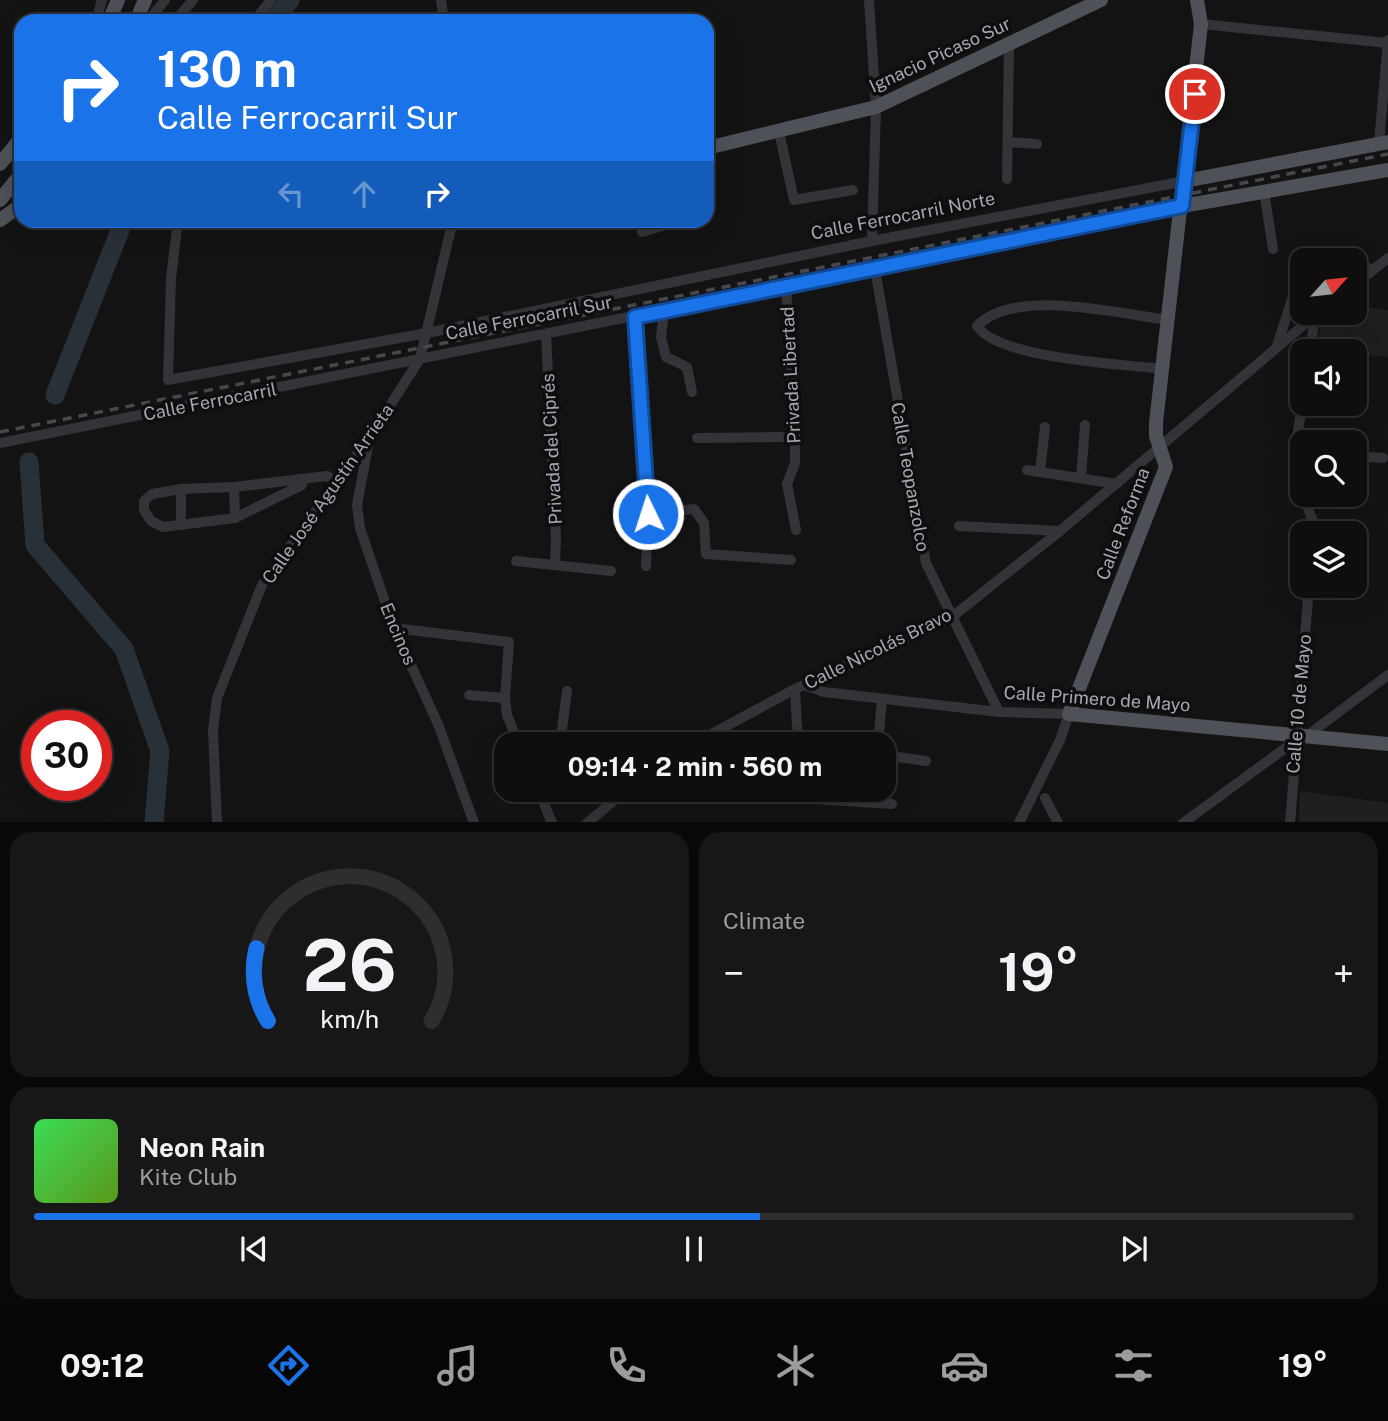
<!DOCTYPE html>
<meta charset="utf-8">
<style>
:root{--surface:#0e0e0f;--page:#171718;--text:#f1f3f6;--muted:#9b9c9e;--line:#2e2e2f;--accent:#1a73e8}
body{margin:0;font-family:"Public Sans",sans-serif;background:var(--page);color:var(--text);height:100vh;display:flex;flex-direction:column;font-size:26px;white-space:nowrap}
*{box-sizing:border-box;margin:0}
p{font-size:23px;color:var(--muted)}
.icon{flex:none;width:38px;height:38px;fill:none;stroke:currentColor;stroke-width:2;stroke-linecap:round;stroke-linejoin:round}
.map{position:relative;height:822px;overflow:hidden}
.panel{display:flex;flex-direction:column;gap:10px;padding:10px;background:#080808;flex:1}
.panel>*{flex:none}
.top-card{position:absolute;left:14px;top:14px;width:700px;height:214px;border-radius:21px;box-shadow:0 7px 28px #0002,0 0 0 2px var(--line);background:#1a73e8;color:#fff;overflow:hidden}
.needle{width:46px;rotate:63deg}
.buttons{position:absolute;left:1290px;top:248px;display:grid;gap:14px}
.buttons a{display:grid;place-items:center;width:77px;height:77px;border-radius:14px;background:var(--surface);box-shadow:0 7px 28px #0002,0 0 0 2px var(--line);font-size:35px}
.speed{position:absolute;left:21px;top:710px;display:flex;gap:14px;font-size:35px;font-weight:700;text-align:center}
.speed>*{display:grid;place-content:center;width:91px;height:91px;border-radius:50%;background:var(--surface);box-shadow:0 7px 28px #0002,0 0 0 2px var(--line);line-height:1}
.speed .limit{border:10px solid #d22;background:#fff;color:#111}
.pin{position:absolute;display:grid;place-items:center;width:60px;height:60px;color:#fff;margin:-30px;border:4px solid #fff;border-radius:50%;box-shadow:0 2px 7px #0007}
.me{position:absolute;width:77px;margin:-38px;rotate:356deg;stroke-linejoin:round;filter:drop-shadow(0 0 5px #0008)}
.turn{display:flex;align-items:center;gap:24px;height:147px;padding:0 28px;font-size:32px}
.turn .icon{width:91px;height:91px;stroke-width:2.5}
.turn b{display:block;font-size:49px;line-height:60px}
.lanes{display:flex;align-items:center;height:66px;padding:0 28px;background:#0003;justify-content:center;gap:35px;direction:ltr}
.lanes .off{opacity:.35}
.big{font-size:52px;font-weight:700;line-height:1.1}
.panel .card{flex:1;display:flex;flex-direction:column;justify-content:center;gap:10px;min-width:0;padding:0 24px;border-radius:21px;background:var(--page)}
.panel .dial{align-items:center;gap:0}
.dial svg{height:182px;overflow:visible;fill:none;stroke:var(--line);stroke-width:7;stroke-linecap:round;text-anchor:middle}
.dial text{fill:var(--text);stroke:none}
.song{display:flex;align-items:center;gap:21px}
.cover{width:84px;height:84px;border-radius:10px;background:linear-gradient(135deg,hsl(130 70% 55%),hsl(90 70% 35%))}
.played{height:7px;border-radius:4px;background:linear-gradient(90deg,var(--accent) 55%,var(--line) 55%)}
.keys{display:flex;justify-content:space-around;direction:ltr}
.heat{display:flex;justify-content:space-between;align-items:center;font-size:38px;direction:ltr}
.panel .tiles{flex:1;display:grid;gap:10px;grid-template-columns:1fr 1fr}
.card:last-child{grid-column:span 2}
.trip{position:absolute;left:494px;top:732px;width:402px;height:70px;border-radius:21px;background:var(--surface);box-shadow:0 7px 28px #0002,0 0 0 2px var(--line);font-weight:700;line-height:70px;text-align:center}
.menu{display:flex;height:112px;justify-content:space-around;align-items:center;background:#060606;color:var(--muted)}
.menu .icon{width:49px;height:49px}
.menu .current{color:var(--accent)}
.menu b{font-size:32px;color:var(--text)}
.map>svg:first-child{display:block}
</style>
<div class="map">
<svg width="1388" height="823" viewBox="0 0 1388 823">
<rect width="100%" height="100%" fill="#131314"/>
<!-- built -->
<g fill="#1f1f21">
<path d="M1355,305L1388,310V357L1317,350L1320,327L1337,313H1354Z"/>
<path d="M1300,791L1388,803V822H1299Z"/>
</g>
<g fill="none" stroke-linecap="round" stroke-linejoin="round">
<!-- river -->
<g stroke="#293138" stroke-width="19">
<path d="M273,21L290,0"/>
<path d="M55,395L124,220"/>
<path d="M29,462L35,545L124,649L160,751L154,823"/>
</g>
<!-- minor -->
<g stroke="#333439" stroke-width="10">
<path d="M441,0L444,21"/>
<path d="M869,0L876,107L872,241"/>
<path d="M96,21L102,0"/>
<path d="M148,21L165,0"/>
<path d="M175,21L193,0"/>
<path d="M254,21L271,0"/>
<path d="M1201,24L1388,43"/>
<path d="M779,132L794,200L853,190"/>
<path d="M1009,142L1037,144"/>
<path d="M1379,143L1388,40"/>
<path d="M1007,179L1009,45"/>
<path d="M1264,191L1273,249"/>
<path d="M178,220L171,278L168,380L427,333L872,241L1185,181"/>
<path d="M640,220L642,232L675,222"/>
<path d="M1354,267L1374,269"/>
<path d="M875,269L926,563L999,712"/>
<path d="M1354,285L1388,258"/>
<path d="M786,287L795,437V463L787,484L796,530"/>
<path d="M664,311L661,337L666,357L687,367L692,392"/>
<path d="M635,317L648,515L646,566"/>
<path d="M546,334L556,539L555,564"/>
<path d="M1277,346L1302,268"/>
<path d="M1310,352L1315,316"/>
<path d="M1163,369C1122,364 999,359 977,326C1014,287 1119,314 1169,320"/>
<path d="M697,438L795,437"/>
<path d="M369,441L357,505L360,528L394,628L438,724L474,823"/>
<path d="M0,443L1182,206"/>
<path d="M1354,456L1383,458"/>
<path d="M1027,470L1117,484"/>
<path d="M1040,472L1045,427"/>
<path d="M1081,478L1085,425"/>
<path d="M304,480L302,485L235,518L163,527L151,521L144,510V501L152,494L181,489L234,487L327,476L338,482"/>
<path d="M234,487L235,518"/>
<path d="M181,489V525"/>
<path d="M1302,492L1293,466L1302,404"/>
<path d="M1303,495L1314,524L1313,534"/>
<path d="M648,515L694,509L704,523L706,554L791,560"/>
<path d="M959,526L1060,531"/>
<path d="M516,561L611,571"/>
<path d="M394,628L509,642L505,698L507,715L519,744"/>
<path d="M804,685L824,692L999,712L1069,714L1060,740L1019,823"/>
<path d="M795,689L798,744"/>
<path d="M469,695L505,698"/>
<path d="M1308,735L1388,675"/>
<path d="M560,744L567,691"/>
<path d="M693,744L795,689L952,617L1060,531L1318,313"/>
<path d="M878,744L882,699"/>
<path d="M884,755L926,761"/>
<path d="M538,789L552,823"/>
<path d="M770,796L892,804"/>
<path d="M1045,798L1058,823"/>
<path d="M217,823L213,731L217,698L262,585L369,438L420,359L453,220"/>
<path d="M587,823L628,789"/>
<path d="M1183,823L1295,741"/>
<path d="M1290,823L1309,586"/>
</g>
<!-- major -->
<g stroke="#4f5159" stroke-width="14">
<path d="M1197,0L1201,24L1156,423V436L1166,467L1069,714L1388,744"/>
<path d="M109,21L118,0"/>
<path d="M136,21L145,0"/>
<path d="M707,148L876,107L1101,0"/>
<path d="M0,164L21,138"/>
<path d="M1185,181L1388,142"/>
<path d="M0,200L21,174"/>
<path d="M1182,206L1388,170"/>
<path d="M0,220L21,205"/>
</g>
<!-- rail -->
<path stroke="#46484f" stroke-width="3.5" stroke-dasharray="9 7" stroke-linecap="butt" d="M0,432L1388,154"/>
</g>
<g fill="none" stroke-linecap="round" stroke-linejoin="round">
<defs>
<path id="route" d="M648,514L635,317L1182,206L1195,94"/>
</defs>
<!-- route casing -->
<use href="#route" stroke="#114b97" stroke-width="18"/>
<!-- route -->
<use href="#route" stroke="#1a73e8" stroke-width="12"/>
</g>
<g text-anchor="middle" stroke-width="7" stroke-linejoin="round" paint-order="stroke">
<!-- street labels -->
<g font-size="18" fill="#a4a8b5" stroke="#0e0e0f">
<text transform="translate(940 55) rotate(-25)" y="6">Ignacio Picaso Sur</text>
<text transform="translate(903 216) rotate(-11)" y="6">Calle Ferrocarril Norte</text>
<text transform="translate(529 318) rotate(-11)" y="6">Calle Ferrocarril Sur</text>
<text transform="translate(791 375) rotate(-93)" y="6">Privada Libertad</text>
<text transform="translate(210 402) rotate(-11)" y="6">Calle Ferrocarril</text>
<text transform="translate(552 449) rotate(-93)" y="6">Privada del Ciprés</text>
<text transform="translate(910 477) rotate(80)" y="6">Calle Teopanzolco</text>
<text transform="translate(328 494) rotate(-55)" y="6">Calle José Agustín Arrieta</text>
<text transform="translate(1123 524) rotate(-69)" y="6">Calle Reforma</text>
<text transform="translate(398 634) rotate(67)" y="6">Encinos</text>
<text transform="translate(878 649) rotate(-26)" y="6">Calle Nicolás Bravo</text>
<text transform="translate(1097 699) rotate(4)" y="6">Calle Primero de Mayo</text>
<text transform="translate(1299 704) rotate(-85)" y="6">Calle 10 de Mayo</text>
</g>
</g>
</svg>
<div class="buttons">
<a><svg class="needle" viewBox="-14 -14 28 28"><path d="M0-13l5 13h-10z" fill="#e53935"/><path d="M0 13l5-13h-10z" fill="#9b9c9e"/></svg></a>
<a><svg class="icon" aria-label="sound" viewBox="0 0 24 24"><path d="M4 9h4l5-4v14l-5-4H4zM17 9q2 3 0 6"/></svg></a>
<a><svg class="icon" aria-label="search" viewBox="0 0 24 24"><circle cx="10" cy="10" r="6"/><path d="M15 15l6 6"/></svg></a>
<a><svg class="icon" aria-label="layers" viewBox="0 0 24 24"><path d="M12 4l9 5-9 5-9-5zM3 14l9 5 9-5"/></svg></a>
</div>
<div class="speed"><div class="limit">30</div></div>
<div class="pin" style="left:1195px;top:94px;background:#d93025"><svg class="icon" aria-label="arrive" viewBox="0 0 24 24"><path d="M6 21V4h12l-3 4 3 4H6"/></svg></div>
<svg class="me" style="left:648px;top:514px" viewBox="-20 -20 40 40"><circle r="17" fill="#1a73e8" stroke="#fff" stroke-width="3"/><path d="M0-11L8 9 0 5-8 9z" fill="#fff"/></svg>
<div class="trip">09:14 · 2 min · 560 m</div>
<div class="top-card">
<div class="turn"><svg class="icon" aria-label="right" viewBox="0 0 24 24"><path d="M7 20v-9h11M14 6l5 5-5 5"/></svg><div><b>130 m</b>Calle Ferrocarril Sur</div></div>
<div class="lanes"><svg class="icon off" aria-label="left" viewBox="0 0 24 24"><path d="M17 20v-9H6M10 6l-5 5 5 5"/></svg><svg class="icon off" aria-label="ahead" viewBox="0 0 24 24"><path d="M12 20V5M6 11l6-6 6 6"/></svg><svg class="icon" aria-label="right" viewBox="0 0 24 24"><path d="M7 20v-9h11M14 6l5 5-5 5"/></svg></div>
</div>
</div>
<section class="panel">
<div class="tiles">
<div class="card dial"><svg viewBox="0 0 100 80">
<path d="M14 69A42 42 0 1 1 86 69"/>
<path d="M14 69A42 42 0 0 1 9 37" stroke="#1a73e8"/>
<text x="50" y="56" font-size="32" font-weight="700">26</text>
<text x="50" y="72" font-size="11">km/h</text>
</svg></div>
<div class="card"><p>Climate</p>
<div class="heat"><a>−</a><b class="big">19°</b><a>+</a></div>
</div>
<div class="card">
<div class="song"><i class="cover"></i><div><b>Neon Rain</b><p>Kite Club</p></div></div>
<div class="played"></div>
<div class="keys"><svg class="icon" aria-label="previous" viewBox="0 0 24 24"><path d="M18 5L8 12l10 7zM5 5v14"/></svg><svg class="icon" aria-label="pause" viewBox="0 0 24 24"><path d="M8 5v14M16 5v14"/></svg><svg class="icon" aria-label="next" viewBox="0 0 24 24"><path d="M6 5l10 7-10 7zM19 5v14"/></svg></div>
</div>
</div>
</section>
<nav class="menu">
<b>09:12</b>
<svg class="icon current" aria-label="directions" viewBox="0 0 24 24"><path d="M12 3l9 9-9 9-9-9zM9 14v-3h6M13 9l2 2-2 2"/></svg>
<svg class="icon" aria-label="music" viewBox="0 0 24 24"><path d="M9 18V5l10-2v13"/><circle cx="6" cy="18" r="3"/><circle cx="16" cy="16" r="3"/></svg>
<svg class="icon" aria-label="phone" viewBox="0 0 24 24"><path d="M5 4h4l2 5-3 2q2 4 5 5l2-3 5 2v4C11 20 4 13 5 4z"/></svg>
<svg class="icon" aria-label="climate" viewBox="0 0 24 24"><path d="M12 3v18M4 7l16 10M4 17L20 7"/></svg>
<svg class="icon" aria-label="car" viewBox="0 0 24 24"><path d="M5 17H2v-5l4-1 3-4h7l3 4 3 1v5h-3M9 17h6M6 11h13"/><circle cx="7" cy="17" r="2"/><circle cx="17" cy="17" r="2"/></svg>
<svg class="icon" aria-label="filters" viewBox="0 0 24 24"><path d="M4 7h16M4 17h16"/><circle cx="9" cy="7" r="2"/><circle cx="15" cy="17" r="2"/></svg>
<b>19°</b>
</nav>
